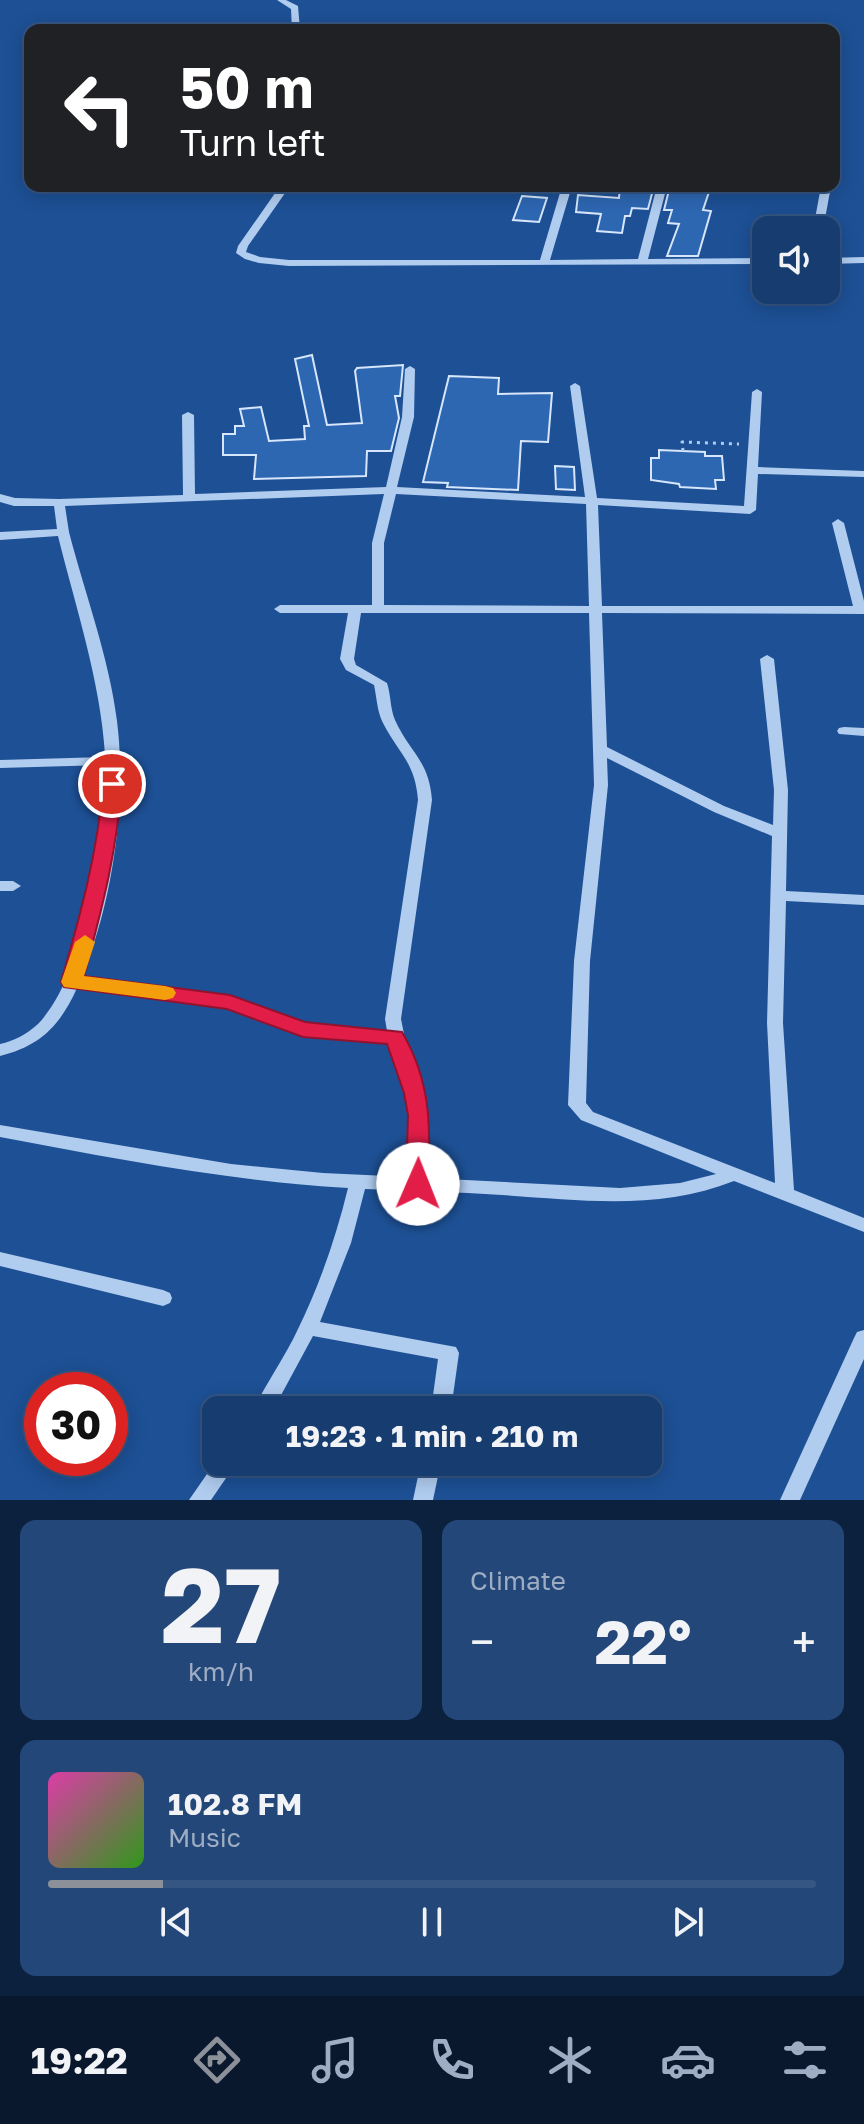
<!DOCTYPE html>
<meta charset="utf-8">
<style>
:root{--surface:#163c70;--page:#234778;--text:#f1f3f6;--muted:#9eadc3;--line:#355683;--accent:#8c9099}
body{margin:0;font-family:"Golos Text",sans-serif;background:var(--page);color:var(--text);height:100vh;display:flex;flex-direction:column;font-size:30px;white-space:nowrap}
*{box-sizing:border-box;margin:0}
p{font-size:26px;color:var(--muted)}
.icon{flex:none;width:44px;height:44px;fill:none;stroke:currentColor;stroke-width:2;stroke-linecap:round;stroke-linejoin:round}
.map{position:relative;height:1500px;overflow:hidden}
.sheet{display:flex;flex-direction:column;gap:20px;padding:20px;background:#0c213e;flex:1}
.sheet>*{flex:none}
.banner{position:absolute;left:24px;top:24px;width:816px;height:168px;border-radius:16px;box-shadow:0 4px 20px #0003,0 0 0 2px var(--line);background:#202124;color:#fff;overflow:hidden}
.tools{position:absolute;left:752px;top:216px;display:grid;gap:16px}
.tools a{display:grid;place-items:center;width:88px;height:88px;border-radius:16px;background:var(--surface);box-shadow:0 4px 20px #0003,0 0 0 2px var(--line);font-size:40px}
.speed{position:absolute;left:24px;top:1372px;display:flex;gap:16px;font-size:40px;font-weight:700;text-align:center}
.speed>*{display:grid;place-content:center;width:104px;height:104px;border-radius:50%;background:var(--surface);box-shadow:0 4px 20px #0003,0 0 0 2px var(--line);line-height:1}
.speed .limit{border:12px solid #d22;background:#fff;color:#111}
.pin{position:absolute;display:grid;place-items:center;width:68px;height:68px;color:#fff;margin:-34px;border:4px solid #fff;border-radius:50%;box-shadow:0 2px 8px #0007}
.me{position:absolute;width:88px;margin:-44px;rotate:1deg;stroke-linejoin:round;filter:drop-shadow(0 0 6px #0008)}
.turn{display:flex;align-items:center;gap:28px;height:168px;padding:0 24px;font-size:36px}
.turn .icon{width:104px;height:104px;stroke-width:2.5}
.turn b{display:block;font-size:56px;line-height:68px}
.big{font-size:60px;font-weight:700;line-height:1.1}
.sheet .card{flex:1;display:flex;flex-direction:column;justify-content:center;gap:12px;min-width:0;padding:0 28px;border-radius:16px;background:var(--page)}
.sheet .dial{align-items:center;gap:0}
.dial b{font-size:104px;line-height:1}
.song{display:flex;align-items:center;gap:24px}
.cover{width:96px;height:96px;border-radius:12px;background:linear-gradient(135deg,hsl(320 70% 55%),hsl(110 70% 35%))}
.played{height:8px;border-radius:4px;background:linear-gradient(90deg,var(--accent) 15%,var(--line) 15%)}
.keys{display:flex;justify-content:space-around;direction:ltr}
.heat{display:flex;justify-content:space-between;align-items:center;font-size:44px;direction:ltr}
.sheet .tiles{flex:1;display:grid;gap:20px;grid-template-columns:1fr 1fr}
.card:last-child{grid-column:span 2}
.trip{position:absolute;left:202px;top:1396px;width:460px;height:80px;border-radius:16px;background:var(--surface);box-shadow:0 4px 20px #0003,0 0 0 2px var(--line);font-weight:700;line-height:80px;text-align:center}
.dock{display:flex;height:128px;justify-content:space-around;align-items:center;background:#09182d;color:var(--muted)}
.dock .icon{width:56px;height:56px}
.dock .selected{color:var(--accent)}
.dock b{font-size:36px;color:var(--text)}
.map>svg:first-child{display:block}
</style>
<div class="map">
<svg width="864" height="1500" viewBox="0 0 864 1500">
<rect width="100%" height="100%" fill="#1d5095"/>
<!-- building -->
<g fill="#2d67b2" stroke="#d7e6fa" stroke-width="2">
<path d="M620,186H654L648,209L632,208L630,216H625L622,233L597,231L601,214L576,212L578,195L619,198Z"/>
<path d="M670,186H711L703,210L711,211L698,256H667L679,224L668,223L672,210H664Z"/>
<path d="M522,196L547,198L539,222L513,220Z"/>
<path d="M312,355L327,425L362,423L355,371L357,368L403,365L400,396H395L399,418L391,451H367L366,476L254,479L256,455H223V434H235V426H244L240,409L261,407L269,441L305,439L304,426H309L295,359Z"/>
<path d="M449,376L499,378L498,394L552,393L548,442L521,441L518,490L447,487L448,483L423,482Z"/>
<path d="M659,450L705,452V456H722L724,480H715L716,489L680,487L679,484L651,480V458H659Z"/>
<path d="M555,466L574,467L575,490L556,489Z"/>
</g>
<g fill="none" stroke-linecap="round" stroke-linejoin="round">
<!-- path -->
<path stroke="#b0ccef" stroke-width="3" stroke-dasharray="3 5" stroke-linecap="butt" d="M683,451L682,442L739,444"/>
<!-- minor -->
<g fill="#b0ccef" fill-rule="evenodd">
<path d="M277,0H286L298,6L300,30H292L291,9Z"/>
<path d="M280,186H290L248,246L246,252L260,257L289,260H540L562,186H572L550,260L638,259L657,186H667L648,259L766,258V264L289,266L259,263L245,259L236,253L238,246Z"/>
<path d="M821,186H831L823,230H813Z"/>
<path d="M864,257V263L826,264V258Z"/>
<path d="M410,366L415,369L414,417L397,487L585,497L570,386L575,383L580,386L597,498L744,506L752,392L757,389L762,392L758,467L864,471V477L758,474L756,510L750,514L598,505L602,606H853L832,523L838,519L844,523L864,601V614L602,613L607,747L724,806L773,825L774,790L760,659L767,655L774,659L788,790L786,891L864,895V905L786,901L783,1023L794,1190L864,1218V1232L734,1181C659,1211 580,1200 502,1195C456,1192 411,1191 365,1189L351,1243L320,1322L456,1347L459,1353L451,1410H431L438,1359L313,1336L273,1410H253C267,1382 285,1357 298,1329C320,1284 336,1237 348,1188C230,1181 116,1159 0,1137V1125L231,1164L323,1173L409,1177L410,1107L390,1043L303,1035L228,1007L77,988C60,1026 40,1046 0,1056V1044C14,1041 27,1034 38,1024C88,972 104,836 105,765L0,768V760L105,757V754C100,679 76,609 58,536L0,540V532L57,529L54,506H14L0,502V494L15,498L59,499L183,495L182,415L188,412L194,415L195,494L386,487L402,417L405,369ZM384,494L372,543V605H280L274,609L280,613H348L340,659L346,670L374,685C377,699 377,711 383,723C399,754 415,762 418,800L385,1019L387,1031L305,1023L230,996L81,978C113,903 127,801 117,721C109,657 85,594 69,532L65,506ZM396,494L586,504L589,606L384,605V543ZM361,613H589L594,785L574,961L568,1105L581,1120L716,1174L680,1183L620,1188L427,1178V1107L405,1039L401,1019L432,800C429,760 410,753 395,720C390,708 391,695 387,683L356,665L354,659ZM607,758L714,812L772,836L767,1023L775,1183L593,1112L586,1103L590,961L608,785Z"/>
<path d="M844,727L864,728V736L839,734L837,731L839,728Z"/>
<path d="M0,881H13L21,886L13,891H0Z"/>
<path d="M0,1252L163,1290L170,1293L172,1298L170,1303L163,1306L0,1266Z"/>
<path d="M864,1330V1359L800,1500H780L854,1338L857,1332Z"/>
<path d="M216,1461L237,1462L211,1500H189Z"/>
<path d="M421,1462H441L433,1500H413Z"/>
</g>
</g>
<!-- route -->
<path fill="#e11d48" stroke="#92132f" stroke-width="2" d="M112,778L121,784C118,850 101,912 84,976L230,995L305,1022L402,1032C432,1083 430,1128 429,1184L426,1190L418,1193L409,1190L406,1184L408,1115L404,1093L387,1044L303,1037L227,1009L64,987L61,982C80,916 98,852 103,784Z"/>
<!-- slow -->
<path fill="#f59e0b" d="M85,935L95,942L84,976L165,986L173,988L176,993L173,998L165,1000L64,987L61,982L75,942Z"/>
</svg>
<div class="tools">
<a><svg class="icon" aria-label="sound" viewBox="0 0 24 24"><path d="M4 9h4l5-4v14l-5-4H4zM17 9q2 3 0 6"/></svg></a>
</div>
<div class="speed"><div class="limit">30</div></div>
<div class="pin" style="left:112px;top:784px;background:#d93025"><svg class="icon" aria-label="arrive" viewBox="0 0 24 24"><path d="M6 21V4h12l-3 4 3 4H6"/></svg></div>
<svg class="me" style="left:418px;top:1184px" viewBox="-20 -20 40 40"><circle r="19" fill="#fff"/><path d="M0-13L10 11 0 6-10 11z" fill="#e11d48"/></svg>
<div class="trip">19:23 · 1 min · 210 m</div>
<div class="banner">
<div class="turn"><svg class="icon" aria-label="left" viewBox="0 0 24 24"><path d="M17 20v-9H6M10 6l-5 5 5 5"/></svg><div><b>50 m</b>Turn left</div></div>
</div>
</div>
<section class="sheet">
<div class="tiles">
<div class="card dial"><b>27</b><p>km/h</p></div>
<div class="card"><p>Climate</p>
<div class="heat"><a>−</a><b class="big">22°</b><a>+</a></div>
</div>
<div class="card">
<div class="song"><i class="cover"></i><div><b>102.8 FM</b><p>Music</p></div></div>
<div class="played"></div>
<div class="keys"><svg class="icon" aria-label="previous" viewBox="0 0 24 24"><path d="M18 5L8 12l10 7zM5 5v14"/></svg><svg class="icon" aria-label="pause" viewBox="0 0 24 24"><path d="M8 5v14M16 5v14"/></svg><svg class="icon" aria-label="next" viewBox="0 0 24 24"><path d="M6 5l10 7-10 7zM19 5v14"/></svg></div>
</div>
</div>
</section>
<nav class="dock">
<b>19:22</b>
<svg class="icon selected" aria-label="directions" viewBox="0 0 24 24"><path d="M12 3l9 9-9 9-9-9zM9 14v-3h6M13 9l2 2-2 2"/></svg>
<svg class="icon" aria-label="music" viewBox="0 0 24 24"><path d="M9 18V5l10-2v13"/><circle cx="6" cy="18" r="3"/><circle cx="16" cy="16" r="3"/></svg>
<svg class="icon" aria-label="phone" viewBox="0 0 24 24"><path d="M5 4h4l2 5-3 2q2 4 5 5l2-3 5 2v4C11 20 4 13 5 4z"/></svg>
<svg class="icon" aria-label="climate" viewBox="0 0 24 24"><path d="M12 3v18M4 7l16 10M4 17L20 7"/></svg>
<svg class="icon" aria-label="car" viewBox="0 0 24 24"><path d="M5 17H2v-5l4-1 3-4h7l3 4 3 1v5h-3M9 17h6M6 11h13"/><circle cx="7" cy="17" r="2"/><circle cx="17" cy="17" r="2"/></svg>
<svg class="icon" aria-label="filters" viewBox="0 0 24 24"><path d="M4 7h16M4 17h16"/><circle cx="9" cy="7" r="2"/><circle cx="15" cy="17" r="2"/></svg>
</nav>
